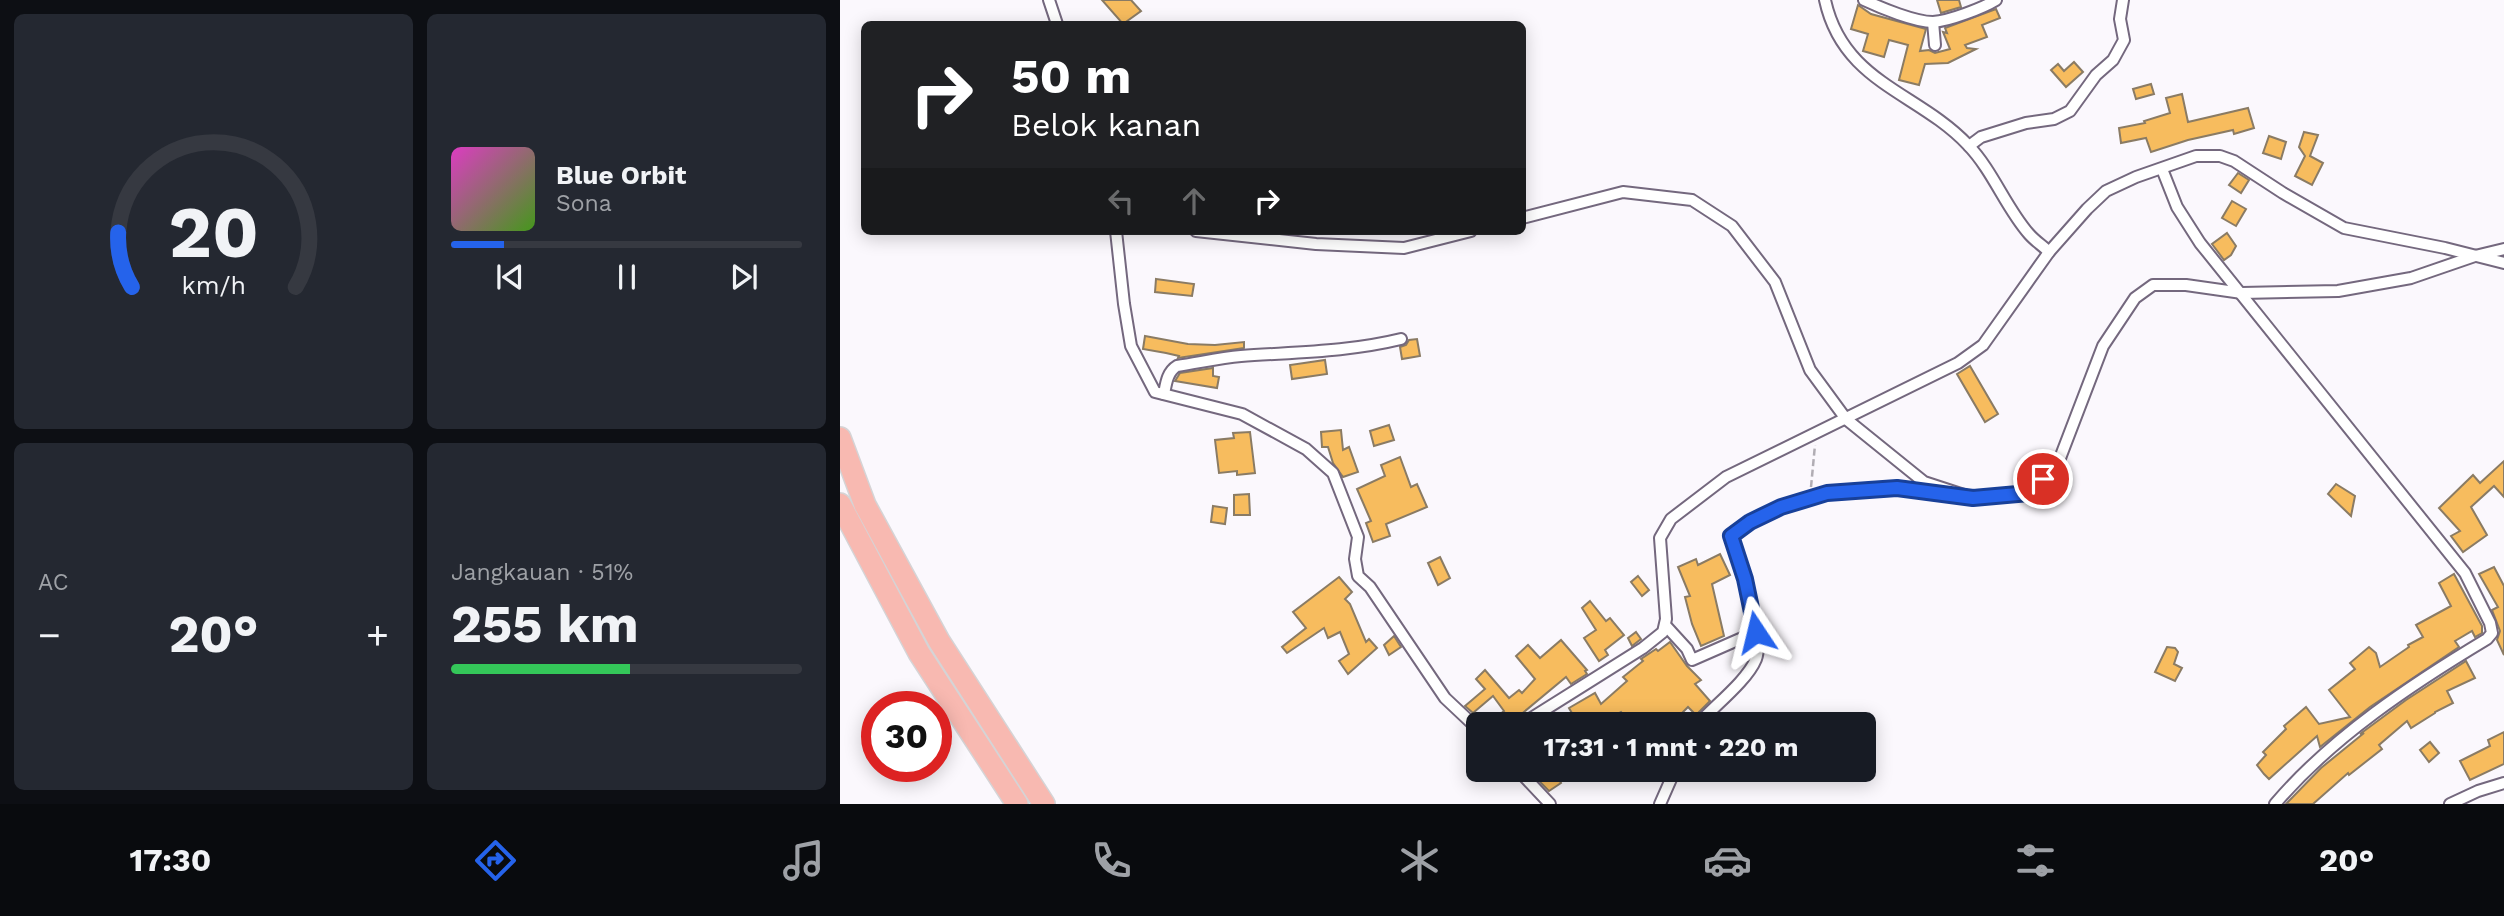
<!DOCTYPE html>
<html lang="id">
<meta charset="utf-8">
<style>
:root{--surface:#171b24;--page:#242831;--text:#f1f3f6;--muted:#9ea1a6;--line:#363941;--accent:#2563eb}
body{margin:0;font-family:"Work Sans",sans-serif;background:var(--page);color:var(--text);height:100vh;display:flex;flex-direction:column;font-size:26px;white-space:nowrap}
*{box-sizing:border-box;margin:0}
p{font-size:23px;color:var(--muted)}
.icon{flex:none;width:38px;height:38px;fill:none;stroke:currentColor;stroke-width:2;stroke-linecap:round;stroke-linejoin:round}
.map{position:relative;flex:1;overflow:hidden}
.side{display:flex;flex-direction:column;gap:14px;padding:14px;background:#0d0f14;width:840px}
.side>*{flex:none}
.hud{position:absolute;left:21px;top:21px;width:665px;height:214px;border-radius:10px;box-shadow:0 4px 18px #0003;background:#202124;color:#fff;overflow:hidden}
.speed{position:absolute;left:21px;top:691px;display:flex;gap:14px;font-size:35px;font-weight:700;text-align:center}
.speed>*{display:grid;place-content:center;width:91px;height:91px;border-radius:50%;background:var(--surface);box-shadow:0 4px 18px #0003;line-height:1}
.speed .limit{border:10px solid #d22;background:#fff;color:#111}
.pin{position:absolute;display:grid;place-items:center;width:60px;height:60px;color:#fff;margin:-30px;border:4px solid #fff;border-radius:50%;box-shadow:0 2px 7px #0007}
.me{position:absolute;width:77px;margin:-38px;rotate:350deg;stroke-linejoin:round;filter:drop-shadow(0 0 5px #0008)}
.turn{display:flex;align-items:center;gap:24px;height:147px;padding:0 35px;font-size:32px}
.turn .icon{width:91px;height:91px;stroke-width:2.5}
.turn b{display:block;font-size:49px;line-height:60px}
.lanes{display:flex;align-items:center;height:66px;padding:0 35px;background:#0003;justify-content:center;gap:35px;direction:ltr}
.lanes .off{opacity:.35}
.big{font-size:52px;font-weight:700;line-height:1.1}
.side .widget{flex:1;display:flex;flex-direction:column;justify-content:center;gap:10px;min-width:0;padding:0 24px;border-radius:10px;background:var(--page)}
.side .dial{align-items:center;gap:0}
.dial svg{height:182px;overflow:visible;fill:none;stroke:var(--line);stroke-width:7;stroke-linecap:round;text-anchor:middle}
.dial text{fill:var(--text);stroke:none}
.song{display:flex;align-items:center;gap:21px}
.cover{width:84px;height:84px;border-radius:10px;background:linear-gradient(135deg,hsl(310 70% 55%),hsl(100 70% 35%))}
.played{height:7px;border-radius:4px;background:linear-gradient(90deg,var(--accent) 15%,var(--line) 15%)}
.keys{display:flex;justify-content:space-around;direction:ltr}
.heat{display:flex;justify-content:space-between;align-items:center;font-size:38px;direction:ltr}
.charge{height:10px;border-radius:5px;background:linear-gradient(90deg,#34c759 51%,var(--line) 0)}
.side .tiles{flex:1;display:grid;gap:14px;grid-template-columns:repeat(2,1fr)}
.trip{position:absolute;left:626px;top:712px;width:410px;height:70px;border-radius:10px;background:var(--surface);box-shadow:0 4px 18px #0003;font-weight:700;line-height:70px;text-align:center}
.tabs{display:flex;height:112px;justify-content:space-around;align-items:center;background:#090b0e;color:var(--muted)}
.tabs .icon{width:49px;height:49px}
.tabs .active{color:var(--accent)}
.tabs b{font-size:32px;color:var(--text)}
main{display:flex;flex:1;min-height:0}
.map>svg:first-child{display:block}
</style>
<main>
<section class="side">
<div class="tiles">
<div class="widget dial"><svg viewBox="0 0 100 80">
<path d="M14 69A42 42 0 1 1 86 69"/>
<path d="M14 69A42 42 0 0 1 8 45" stroke="#2563eb"/>
<text x="50" y="56" font-size="32" font-weight="700">20</text>
<text x="50" y="72" font-size="11">km/h</text>
</svg></div>
<div class="widget">
<div class="song"><i class="cover"></i><div><b>Blue Orbit</b><p>Sona</p></div></div>
<div class="played"></div>
<div class="keys"><svg class="icon" aria-label="previous" viewBox="0 0 24 24"><path d="M18 5L8 12l10 7zM5 5v14"/></svg><svg class="icon" aria-label="pause" viewBox="0 0 24 24"><path d="M8 5v14M16 5v14"/></svg><svg class="icon" aria-label="next" viewBox="0 0 24 24"><path d="M6 5l10 7-10 7zM19 5v14"/></svg></div>
</div>
<div class="widget"><p>AC</p>
<div class="heat"><a>−</a><b class="big">20°</b><a>+</a></div>
</div>
<div class="widget"><p>Jangkauan · 51%</p><b class="big">255 km</b><div class="charge"></div></div>
</div>
</section>
<div class="map">
<svg width="1664" height="804" viewBox="0 0 1664 804">
<rect width="100%" height="100%" fill="#fbf8fd"/>
<!-- building -->
<g fill="#f7bc5e" stroke="#8a7b64" stroke-width="2">
<path d="M262,0H291L301,11L283,24Z"/>
<path d="M1097,0H1119L1121,7L1101,13Z"/>
<path d="M1018,5L1031,14L1086,29L1080,51L1089,50L1095,53L1110,49L1103,32L1107,33L1105,28L1156,9L1160,18L1142,25L1147,37L1125,45L1127,48L1136,49L1108,63L1085,64L1079,85L1059,80L1068,45L1049,40L1044,57L1023,51L1028,34L1011,29Z"/>
<path d="M1234,62L1243,72L1226,87L1211,70L1218,64L1224,71Z"/>
<path d="M1311,84L1314,94L1296,99L1293,89Z"/>
<path d="M1342,94L1348,122L1408,108L1414,128L1394,134L1393,130L1348,140L1311,152L1306,138L1281,143L1279,128L1305,123L1304,121L1330,113L1326,98Z"/>
<path d="M1464,132L1478,135L1470,156L1483,163L1472,185L1455,176L1465,156L1459,147Z"/>
<path d="M1429,136L1446,142L1441,159L1423,153Z"/>
<path d="M1398,173L1409,180L1401,193L1389,185Z"/>
<path d="M1392,201L1406,209L1396,226L1382,218Z"/>
<path d="M1387,233L1396,246L1391,255L1384,260L1372,244Z"/>
<path d="M316,279L354,284L352,296L315,292Z"/>
<path d="M305,336L348,344L375,345L404,342V348L338,358L339,356L326,353L303,349Z"/>
<path d="M577,339L580,356L562,359L560,347L566,345L569,340Z"/>
<path d="M485,360L487,374L452,379L450,365Z"/>
<path d="M1130,366L1158,414L1145,422L1117,374Z"/>
<path d="M373,368V376L379,377L377,388L335,381L340,373Z"/>
<path d="M549,425L554,440L534,446L530,431Z"/>
<path d="M501,430L503,450L509,447L518,472L503,477L493,463L488,447H482L481,432Z"/>
<path d="M410,432L415,473L397,475V471L379,473L375,440L394,438L393,433Z"/>
<path d="M560,457L571,487L577,484L587,507L546,524L550,536L533,542L526,523L531,521L517,489L545,476L541,465Z"/>
<path d="M1664,461V497L1654,486L1631,507L1647,535L1623,552L1611,536L1620,531L1599,508L1633,475L1640,483Z"/>
<path d="M1496,484L1515,496L1511,516L1488,494Z"/>
<path d="M409,494L410,515H394V495Z"/>
<path d="M373,506L387,508L385,524L371,522Z"/>
<path d="M880,554L890,575L872,584L884,636L861,646L852,624L845,597L850,596L838,567L856,559L858,565Z"/>
<path d="M600,557L610,578L598,585L588,563Z"/>
<path d="M1654,567L1664,586V655L1657,640L1660,631L1652,610L1658,607L1639,574Z"/>
<path d="M1614,574L1642,626V633L1635,637L1632,631L1615,641L1619,647L1530,707L1480,747L1477,736L1429,779L1424,774L1417,765L1426,755L1423,752L1446,729L1444,726L1466,707L1479,724L1510,717L1489,690L1515,669L1510,663L1529,647L1536,653L1540,667L1569,647L1568,645L1583,637L1576,625L1611,606L1599,583Z"/>
<path d="M798,576L809,590L802,596L791,582Z"/>
<path d="M499,577L512,592L505,599L510,604L526,642L529,639L537,648L508,674L499,661L509,654L500,632L488,638L484,628L447,653L442,647L466,628L453,612Z"/>
<path d="M750,601L766,621L770,618L784,635L765,650L768,655L759,661L744,638L756,630L742,608Z"/>
<path d="M796,632L801,639L792,646L788,638Z"/>
<path d="M554,636L561,647L549,655L544,645Z"/>
<path d="M721,640L747,670L745,671L747,674L731,684L726,677L673,721L671,719L665,724H648L664,711L653,696L633,713L625,706L645,689L636,679L645,670L669,698L679,690L682,693L695,679L676,656L688,645L700,658Z"/>
<path d="M830,642L847,666L861,680L855,684L870,701L856,715L848,707L835,720L838,724H791L781,712L759,724H753L748,716L737,722L729,708L755,693L761,704L787,681L783,677L803,661L801,659L816,649L818,651Z"/>
<path d="M1327,647L1335,648L1338,652L1334,664L1342,668L1335,681L1315,672Z"/>
<path d="M1626,661L1635,678L1607,691L1613,703L1595,712V713L1571,728L1567,721L1539,745L1542,749L1509,775L1508,773L1473,804H1446L1481,768L1524,733L1520,734L1566,700Z"/>
<path d="M1664,732V764L1630,780L1620,761L1650,746L1648,740Z"/>
<path d="M1590,742L1599,753L1589,762L1580,750Z"/>
<path d="M697,770H714L721,783L709,791L699,781L697,777L700,776Z"/>
</g>
<g fill="none" stroke-linecap="round" stroke-linejoin="round">
<defs>
<g id="minor">
<path d="M209,0L217,24"/>
<path d="M985,0C1003,83 1078,92 1128,145C1153,171 1166,208 1189,234C1195,241 1203,246 1209,252"/>
<path d="M1024,0C1041,8 1075,22 1093,22C1109,21 1143,8 1156,0"/>
<path d="M1093,22L1095,45"/>
<path d="M1129,146L1141,137L1186,123L1214,119L1230,111L1256,75L1273,60L1284,40L1280,19L1283,0"/>
<path d="M1322,169L1337,207L1360,243L1625,573L1650,623L1652,633L1647,639C1572,684 1492,737 1435,804"/>
<path d="M682,218L783,192L852,200L892,226L935,282L970,370L1006,419L1084,482L1133,498L1189,493L1217,466L1263,346L1295,298L1313,285H1346L1402,293L1498,291L1571,278L1635,256L1664,249"/>
<path d="M276,231L284,304L291,346L315,392L402,414L466,449L493,473L518,537L515,559L518,576L530,587L605,698L639,730"/>
<path d="M356,231L476,244L564,248L631,231"/>
<path d="M324,394C326,384 327,372 337,366C358,363 379,358 401,356C455,352 508,352 561,339"/>
<path d="M826,626L847,649L852,660L916,632"/>
<path d="M682,724L803,648L823,632L826,619L820,538L831,519L886,477L1118,363L1143,345L1209,252L1247,209L1266,191L1296,177L1356,156H1380L1394,161L1443,193L1504,228L1605,248L1664,263"/>
<path d="M858,724C874,706 907,681 916,659C925,636 900,560 891,536C938,500 998,487 1057,488C1073,488 1090,492 1106,494"/>
<path d="M678,770L710,804"/>
<path d="M820,804L835,770"/>
<path d="M1610,804L1638,791L1664,783"/>
</g>
<g id="motorway">
<path d="M0,438L25,505L99,641L204,804"/>
<path d="M0,504L79,653L177,804"/>
</g>
</defs>
<!-- minor casing -->
<use href="#minor" stroke="#74687e" stroke-width="14"/>
<!-- motorway casing -->
<use href="#motorway" stroke="#d5d4d6" stroke-width="24"/>
<!-- path -->
<path stroke="#b1adb4" stroke-width="2.5" stroke-dasharray="7 3.5" stroke-linecap="butt" d="M971,487L975,445"/>
<!-- minor -->
<use href="#minor" stroke="#fff" stroke-width="10"/>
<!-- motorway -->
<use href="#motorway" stroke="#f8b9b1" stroke-width="21"/>
</g>
<g fill="none" stroke-linecap="round" stroke-linejoin="round">
<defs>
<path id="route" d="M916,632L905,579L891,536L910,522L941,507L987,493L1057,488L1133,498L1189,493L1203,479"/>
</defs>
<!-- route casing -->
<use href="#route" stroke="#184099" stroke-width="18"/>
<!-- route -->
<use href="#route" stroke="#2563eb" stroke-width="12"/>
</g>
</svg>
<div class="speed"><div class="limit">30</div></div>
<div class="pin" style="left:1203px;top:479px;background:#d93025"><svg class="icon" aria-label="arrive" viewBox="0 0 24 24"><path d="M6 21V4h12l-3 4 3 4H6"/></svg></div>
<svg class="me" style="left:916px;top:632px" viewBox="-20 -20 40 40"><path d="M0-17L14 15 0 8-14 15z" fill="#2563eb" stroke="#fff" stroke-width="4"/></svg>
<div class="trip">17:31 · 1 mnt · 220 m</div>
<div class="hud">
<div class="turn"><svg class="icon" aria-label="right" viewBox="0 0 24 24"><path d="M7 20v-9h11M14 6l5 5-5 5"/></svg><div><b>50 m</b>Belok kanan</div></div>
<div class="lanes"><svg class="icon off" aria-label="left" viewBox="0 0 24 24"><path d="M17 20v-9H6M10 6l-5 5 5 5"/></svg><svg class="icon off" aria-label="ahead" viewBox="0 0 24 24"><path d="M12 20V5M6 11l6-6 6 6"/></svg><svg class="icon" aria-label="right" viewBox="0 0 24 24"><path d="M7 20v-9h11M14 6l5 5-5 5"/></svg></div>
</div>
</div>
</main>
<nav class="tabs">
<b>17:30</b>
<svg class="icon active" aria-label="directions" viewBox="0 0 24 24"><path d="M12 3l9 9-9 9-9-9zM9 14v-3h6M13 9l2 2-2 2"/></svg>
<svg class="icon" aria-label="music" viewBox="0 0 24 24"><path d="M9 18V5l10-2v13"/><circle cx="6" cy="18" r="3"/><circle cx="16" cy="16" r="3"/></svg>
<svg class="icon" aria-label="phone" viewBox="0 0 24 24"><path d="M5 4h4l2 5-3 2q2 4 5 5l2-3 5 2v4C11 20 4 13 5 4z"/></svg>
<svg class="icon" aria-label="climate" viewBox="0 0 24 24"><path d="M12 3v18M4 7l16 10M4 17L20 7"/></svg>
<svg class="icon" aria-label="car" viewBox="0 0 24 24"><path d="M5 17H2v-5l4-1 3-4h7l3 4 3 1v5h-3M9 17h6M6 11h13"/><circle cx="7" cy="17" r="2"/><circle cx="17" cy="17" r="2"/></svg>
<svg class="icon" aria-label="filters" viewBox="0 0 24 24"><path d="M4 7h16M4 17h16"/><circle cx="9" cy="7" r="2"/><circle cx="15" cy="17" r="2"/></svg>
<b>20°</b>
</nav>
